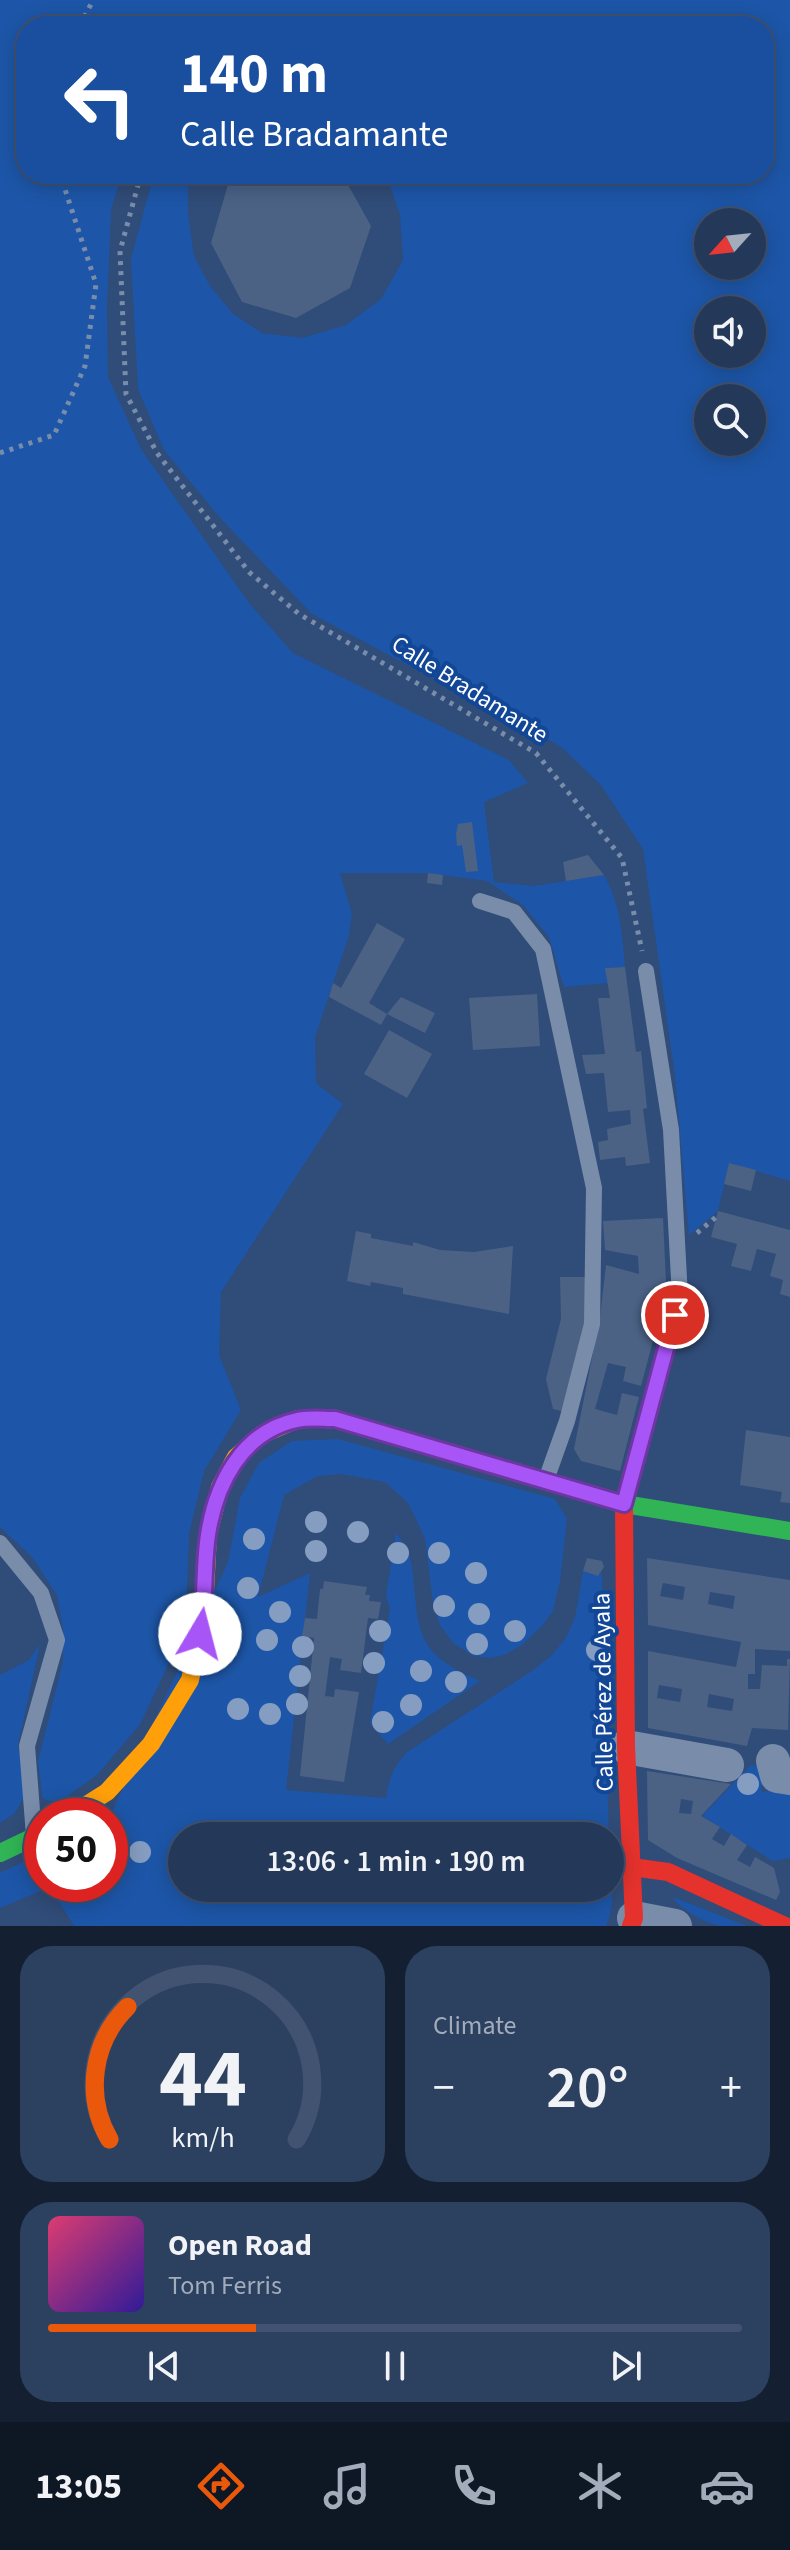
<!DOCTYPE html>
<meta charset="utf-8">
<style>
:root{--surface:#24395a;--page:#2c4060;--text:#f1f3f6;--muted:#a3acbb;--line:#415370;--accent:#ea580c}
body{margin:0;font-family:"Source Sans 3",sans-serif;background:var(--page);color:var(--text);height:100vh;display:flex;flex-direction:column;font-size:30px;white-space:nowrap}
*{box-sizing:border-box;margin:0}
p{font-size:26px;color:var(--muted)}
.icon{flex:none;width:44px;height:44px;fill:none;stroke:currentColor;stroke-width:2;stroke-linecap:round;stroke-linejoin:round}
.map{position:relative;height:1926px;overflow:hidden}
.drawer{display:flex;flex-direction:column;gap:20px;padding:20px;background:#141f32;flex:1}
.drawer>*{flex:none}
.guide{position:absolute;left:16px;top:16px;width:758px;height:168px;border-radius:32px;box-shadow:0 4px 20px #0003,0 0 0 2px var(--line);background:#1a4fa0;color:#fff;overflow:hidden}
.needle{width:52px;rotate:243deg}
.controls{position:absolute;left:694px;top:208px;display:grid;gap:16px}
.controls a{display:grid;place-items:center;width:72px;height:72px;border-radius:50%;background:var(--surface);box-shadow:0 4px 20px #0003,0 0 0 2px var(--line);font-size:40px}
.speed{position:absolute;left:24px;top:1798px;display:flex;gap:16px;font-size:40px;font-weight:700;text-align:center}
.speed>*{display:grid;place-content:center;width:104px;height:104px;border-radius:50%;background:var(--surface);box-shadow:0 4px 20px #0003,0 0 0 2px var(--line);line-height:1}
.speed .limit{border:12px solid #d22;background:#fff;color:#111}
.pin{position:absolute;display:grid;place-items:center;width:68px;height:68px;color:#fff;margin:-34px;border:4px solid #fff;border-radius:50%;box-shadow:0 2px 8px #0007}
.me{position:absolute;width:88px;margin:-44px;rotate:8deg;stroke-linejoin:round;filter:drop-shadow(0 0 6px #0008)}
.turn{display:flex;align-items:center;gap:28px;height:168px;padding:0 32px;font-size:36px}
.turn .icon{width:104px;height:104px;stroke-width:2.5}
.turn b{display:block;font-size:56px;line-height:68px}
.big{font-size:60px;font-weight:600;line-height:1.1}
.drawer .widget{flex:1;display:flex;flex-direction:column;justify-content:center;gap:12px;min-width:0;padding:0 28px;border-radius:32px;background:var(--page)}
.drawer .dial{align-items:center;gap:0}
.dial svg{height:208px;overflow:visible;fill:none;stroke:var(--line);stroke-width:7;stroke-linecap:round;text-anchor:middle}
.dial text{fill:var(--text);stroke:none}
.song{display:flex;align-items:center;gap:24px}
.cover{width:96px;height:96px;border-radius:12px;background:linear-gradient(135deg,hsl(340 70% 55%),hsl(250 70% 35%))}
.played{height:8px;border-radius:4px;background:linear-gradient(90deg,var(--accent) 30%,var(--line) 30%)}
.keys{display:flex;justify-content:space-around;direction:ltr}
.heat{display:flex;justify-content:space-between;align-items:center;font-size:44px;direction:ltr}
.drawer .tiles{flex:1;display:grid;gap:20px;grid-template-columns:1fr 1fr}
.widget:last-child{grid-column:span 2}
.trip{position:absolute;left:168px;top:1822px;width:456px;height:80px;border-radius:40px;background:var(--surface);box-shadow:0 4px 20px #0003,0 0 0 2px var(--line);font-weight:600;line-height:80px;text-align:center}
.tabs{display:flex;height:128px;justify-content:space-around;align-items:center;background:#0e1724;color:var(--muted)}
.tabs .icon{width:56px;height:56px}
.tabs .active{color:var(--accent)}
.tabs b{font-size:36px;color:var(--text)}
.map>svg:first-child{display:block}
</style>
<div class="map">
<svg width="790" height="1926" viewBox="0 0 790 1926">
<rect width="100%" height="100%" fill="#304c78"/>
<!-- green -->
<g fill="#1d56a8" fill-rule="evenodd">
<path d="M0,0H790V1181L729,1163L718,1211L689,1235L675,1076L643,849L601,785L560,746L312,614L222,520L164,450L138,389L131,259L154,174H188V214L194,256L210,286L233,314L262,333L302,338L346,325L381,299L403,260L400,214L386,174H764V26H26V174H122L111,210L107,310L108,377L141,449L249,603L293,653L509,760L528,783L484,802L494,882L534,886L604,875C621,907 622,932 625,967L606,968L608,983L564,987L549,937L523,905L487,881L428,873H340L352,914L349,935L315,1037L316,1083L343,1104L221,1292L219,1355L241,1410L204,1471L189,1534L186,1617L170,1661L140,1724L98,1774L58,1803L43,1799L38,1762L63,1662V1629L57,1595L32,1557L0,1527ZM708,222H752V266H708ZM708,310H752V354H708ZM708,398H752V442H708Z"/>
<path d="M338,1439L555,1499L567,1519L560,1581L553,1611L543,1625L522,1645L504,1655L491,1658L474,1656L453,1643L440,1625L433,1603L425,1538L408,1503L385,1482L342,1474L318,1476L284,1495L258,1597L310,1573L286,1790L386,1798C389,1779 393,1767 407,1752L532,1671L552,1655L565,1639L575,1618L583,1571L598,1576L602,1572L603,1661L609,1836H182V1888H610V1852C611,1875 616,1904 606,1926H74L50,1887L0,1908V1873L42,1853V1884H110V1816L228,1562L240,1498L259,1463L292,1441Z"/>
<path d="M396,1533C400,1539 407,1547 409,1554C419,1588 409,1630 437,1656C449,1667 465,1674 480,1681L388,1744L370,1723L390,1609L386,1595Z"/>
<path d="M40,1644L18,1745L23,1775V1799L14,1814L0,1823V1675L29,1660Z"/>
<path d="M751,1765L760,1766L762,1792L790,1787V1858L773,1861L702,1816Z"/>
<path d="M673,1897L747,1926C738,1926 729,1926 721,1926C709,1925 677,1908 673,1897Z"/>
</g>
<!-- building -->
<g fill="#4b6285" fill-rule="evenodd">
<path d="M225,174H342L371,226L350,288L296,318L242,302L211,243L229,181Z"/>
<path d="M472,822L478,871L466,872L462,845L457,846L456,834L458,824Z"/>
<path d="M588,855L604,875L566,881L563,862Z"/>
<path d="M428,873L443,875L442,885L427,883Z"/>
<path d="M377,923L405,939L369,1003L387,1014L381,1025L329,997L333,983L341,988Z"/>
<path d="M625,967L636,1052L641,1051L647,1108L643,1109L650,1163L626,1166L625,1157L600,1160L598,1142L608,1140L607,1129L631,1124L630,1110L608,1112L604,1073L586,1074L582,1055L605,1054L598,998H610L605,968Z"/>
<path d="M537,994L540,1046L473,1050L469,998Z"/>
<path d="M401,997L435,1013L425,1033L387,1014Z"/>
<path d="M389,1030L432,1054L407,1098L364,1074Z"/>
<path d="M729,1163L756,1170L751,1191L724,1184Z"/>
<path d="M718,1211L790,1230V1297L780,1294L783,1280L770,1276L776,1254L757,1249L751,1271L731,1266L737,1244L711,1237Z"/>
<path d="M663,1218L666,1281L658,1322L641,1386L623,1381L626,1367L608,1363L595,1409L617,1415L622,1393L639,1397L620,1471L581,1461L574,1449L600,1317L606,1265L639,1274L638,1256L605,1250L603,1221Z"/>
<path d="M356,1231L371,1234V1238L413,1246V1242L440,1250L474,1252L513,1246L509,1314L403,1294V1288L371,1282L370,1286L347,1281Z"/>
<path d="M560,1277H586L585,1320L565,1412L553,1409L546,1379L561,1319Z"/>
<path d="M746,1430L790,1437V1503L780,1502L782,1492L740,1485Z"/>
<path d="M587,1558L602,1561L604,1567L598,1576L583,1571Z"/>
<path d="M647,1558L790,1580V1651L755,1649V1674H748V1689H760L762,1665L787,1666V1659H790L788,1730L752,1728L747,1746L648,1728V1651L736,1667L741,1642L648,1625ZM663,1583L685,1587L683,1600L660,1596ZM710,1592L735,1596L733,1609L708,1604ZM659,1685L682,1689L680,1702L657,1698ZM709,1694L734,1699L732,1711L707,1707Z"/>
<path d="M324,1581L367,1587L365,1595H370L369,1601L381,1602L378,1619L368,1618L361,1673L340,1670L342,1659L330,1657L325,1696L334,1697L335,1689L359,1692L344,1782L300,1776L314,1638L302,1636L305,1618L317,1619L320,1589H323Z"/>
<path d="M647,1771L731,1784L701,1816L720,1827L712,1839L724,1846L731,1834L747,1845L737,1860L750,1867L755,1857L774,1868L780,1892L776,1900L677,1858L648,1840ZM681,1799L693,1801L691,1814L679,1813Z"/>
</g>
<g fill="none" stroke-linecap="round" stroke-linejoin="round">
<!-- path -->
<g stroke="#798dab" stroke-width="5" stroke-dasharray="4 6" stroke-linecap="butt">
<path d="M80,26L93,0"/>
<path d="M141,174L120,251L126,394L157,453L249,572L299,614L536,753L622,858L642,951"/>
<path d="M0,453L54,435L85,366L96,284L60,174"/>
<path d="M697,1233L716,1217"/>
</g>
<!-- lane -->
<g stroke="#798dab" stroke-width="16">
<path d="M480,901L514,912L543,949L594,1188L592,1324L567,1421L546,1480"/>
<path d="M624,1504L680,1297L671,1130L646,971"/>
<path d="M0,1543L41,1593L57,1640L27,1746L34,1836"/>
</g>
<!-- street -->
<g stroke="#798dab" stroke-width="34">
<path d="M626,1747L727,1765"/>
<path d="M773,1761L777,1776L790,1778"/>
<path d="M634,1918L675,1926"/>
</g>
<!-- fast -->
<g stroke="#30b455" stroke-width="18">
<path d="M367,1428L624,1504L790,1531"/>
<path d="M0,1853L42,1833"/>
</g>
<!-- slow -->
<path stroke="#ff9f0a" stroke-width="18" d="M69,1816L107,1792L151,1744L190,1680L204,1611L208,1535L220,1487L236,1457L263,1434L298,1419H335L367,1428"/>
<!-- jam -->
<g stroke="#e5322d" stroke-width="18">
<path d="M624,1504L626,1747L634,1918L631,1926"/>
<path d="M632,1867L668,1872L785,1926"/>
</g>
</g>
<!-- trees -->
<g fill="#859dc1">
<circle cx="316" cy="1522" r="11"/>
<circle cx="358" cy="1532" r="11"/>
<circle cx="254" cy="1539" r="11"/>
<circle cx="316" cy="1551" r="11"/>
<circle cx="398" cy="1553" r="11"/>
<circle cx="439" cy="1553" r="11"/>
<circle cx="476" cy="1573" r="11"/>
<circle cx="248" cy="1588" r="11"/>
<circle cx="444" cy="1606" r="11"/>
<circle cx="280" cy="1612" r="11"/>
<circle cx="479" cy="1614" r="11"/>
<circle cx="380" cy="1631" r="11"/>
<circle cx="515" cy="1631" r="11"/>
<circle cx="267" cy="1640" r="11"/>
<circle cx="477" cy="1644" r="11"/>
<circle cx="303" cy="1647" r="11"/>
<circle cx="597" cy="1650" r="11"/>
<circle cx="374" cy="1663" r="11"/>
<circle cx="421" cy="1671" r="11"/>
<circle cx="300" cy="1676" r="11"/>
<circle cx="456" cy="1682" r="11"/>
<circle cx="297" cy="1704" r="11"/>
<circle cx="411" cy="1705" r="11"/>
<circle cx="238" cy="1709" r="11"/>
<circle cx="270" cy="1714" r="11"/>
<circle cx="383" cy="1722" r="11"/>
<circle cx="748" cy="1784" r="11"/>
<circle cx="140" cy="1852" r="11"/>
</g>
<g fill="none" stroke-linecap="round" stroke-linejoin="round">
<defs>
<path id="route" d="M200,1634C206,1601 203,1568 208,1535C216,1483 242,1432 297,1420C309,1417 323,1419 335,1419L624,1504L675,1315"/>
</defs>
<!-- route casing -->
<use href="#route" stroke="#6d37a1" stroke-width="20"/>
<!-- route -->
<use href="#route" stroke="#a855f7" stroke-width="14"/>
</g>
<g text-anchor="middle" stroke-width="8" stroke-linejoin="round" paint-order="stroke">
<!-- street labels -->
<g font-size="24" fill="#fff" stroke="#124696">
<text transform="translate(470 689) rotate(32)" y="8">Calle Bradamante</text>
<text transform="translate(603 1692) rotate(-91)" y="8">Calle Pérez de Ayala</text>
</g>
</g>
</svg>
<div class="controls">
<a><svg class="needle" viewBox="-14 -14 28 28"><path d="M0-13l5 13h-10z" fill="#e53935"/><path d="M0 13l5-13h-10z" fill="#a3acbb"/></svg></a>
<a><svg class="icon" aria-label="sound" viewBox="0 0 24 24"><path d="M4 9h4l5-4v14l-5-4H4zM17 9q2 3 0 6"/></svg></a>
<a><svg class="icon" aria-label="search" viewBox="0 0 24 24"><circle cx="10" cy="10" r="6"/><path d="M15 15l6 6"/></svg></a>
</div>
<div class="speed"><div class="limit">50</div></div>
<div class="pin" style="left:675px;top:1315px;background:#d93025"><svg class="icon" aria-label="arrive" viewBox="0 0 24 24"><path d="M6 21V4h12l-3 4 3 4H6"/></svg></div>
<svg class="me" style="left:200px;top:1634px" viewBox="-20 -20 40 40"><circle r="19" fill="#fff"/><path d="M0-13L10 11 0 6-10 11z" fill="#a855f7"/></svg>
<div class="trip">13:06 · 1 min · 190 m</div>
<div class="guide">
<div class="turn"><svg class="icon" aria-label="left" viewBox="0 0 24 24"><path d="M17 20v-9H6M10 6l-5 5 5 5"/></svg><div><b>140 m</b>Calle Bradamante</div></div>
</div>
</div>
<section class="drawer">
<div class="tiles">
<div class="widget dial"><svg viewBox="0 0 100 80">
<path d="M14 69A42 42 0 1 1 86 69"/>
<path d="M14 69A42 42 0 0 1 21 18" stroke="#ea580c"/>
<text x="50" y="56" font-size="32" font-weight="700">44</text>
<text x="50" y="72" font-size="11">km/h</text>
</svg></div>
<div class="widget"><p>Climate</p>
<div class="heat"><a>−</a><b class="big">20°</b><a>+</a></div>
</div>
<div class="widget">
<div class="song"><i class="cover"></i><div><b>Open Road</b><p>Tom Ferris</p></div></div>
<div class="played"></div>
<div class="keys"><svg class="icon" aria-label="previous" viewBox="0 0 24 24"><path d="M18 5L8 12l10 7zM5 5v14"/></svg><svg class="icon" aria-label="pause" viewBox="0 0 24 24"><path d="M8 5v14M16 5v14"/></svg><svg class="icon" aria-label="next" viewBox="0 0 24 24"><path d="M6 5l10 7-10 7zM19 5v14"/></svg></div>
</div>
</div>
</section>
<nav class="tabs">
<b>13:05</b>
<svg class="icon active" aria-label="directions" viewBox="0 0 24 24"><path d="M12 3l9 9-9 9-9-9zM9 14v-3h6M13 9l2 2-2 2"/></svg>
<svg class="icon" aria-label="music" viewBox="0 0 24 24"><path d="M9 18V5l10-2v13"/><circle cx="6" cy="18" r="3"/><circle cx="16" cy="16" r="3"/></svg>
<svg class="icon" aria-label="phone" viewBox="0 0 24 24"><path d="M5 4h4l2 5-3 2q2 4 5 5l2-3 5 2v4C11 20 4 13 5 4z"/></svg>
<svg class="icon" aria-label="climate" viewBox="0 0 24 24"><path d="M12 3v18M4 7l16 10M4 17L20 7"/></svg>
<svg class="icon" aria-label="car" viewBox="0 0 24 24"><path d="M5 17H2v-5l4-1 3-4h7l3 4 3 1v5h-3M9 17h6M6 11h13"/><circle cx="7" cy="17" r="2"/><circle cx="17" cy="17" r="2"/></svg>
</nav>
